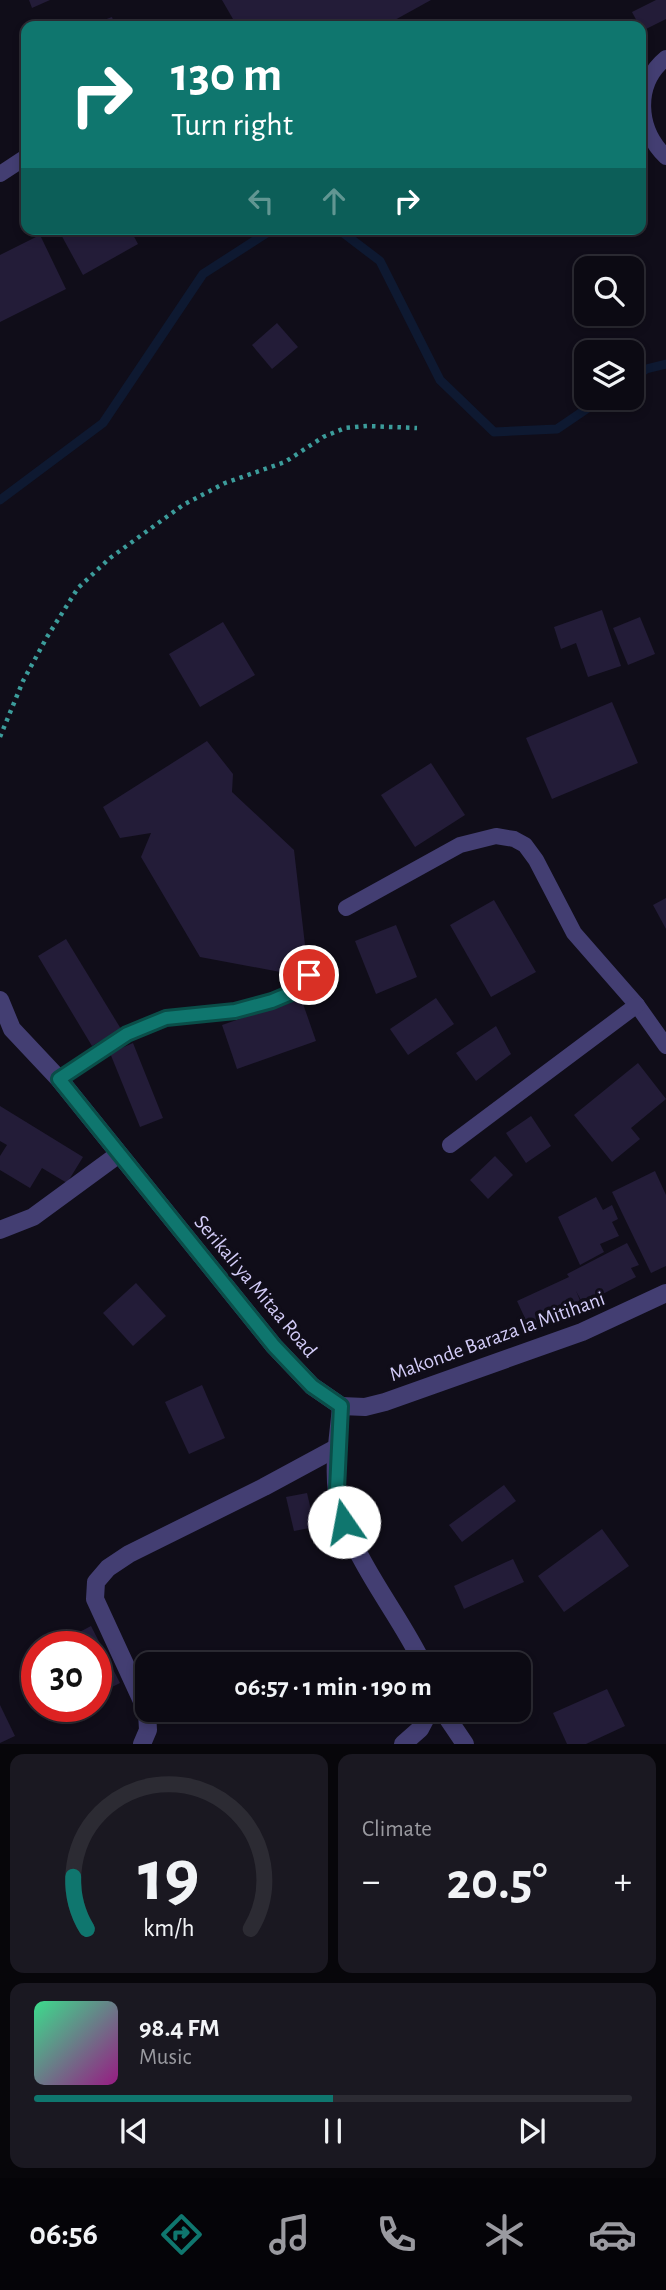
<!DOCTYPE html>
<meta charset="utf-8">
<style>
:root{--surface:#0c0a13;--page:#1a1821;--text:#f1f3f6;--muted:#9a9aa0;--line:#2c2b33;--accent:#0f766e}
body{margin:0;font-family:"Alegreya Sans",sans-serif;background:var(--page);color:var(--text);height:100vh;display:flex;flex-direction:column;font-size:26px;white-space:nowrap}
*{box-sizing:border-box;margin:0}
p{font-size:23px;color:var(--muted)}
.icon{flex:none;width:38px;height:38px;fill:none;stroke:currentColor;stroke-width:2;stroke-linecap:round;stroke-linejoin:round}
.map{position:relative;height:1744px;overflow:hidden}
.details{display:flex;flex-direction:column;gap:10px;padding:10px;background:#07060a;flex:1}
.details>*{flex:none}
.hud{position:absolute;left:21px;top:21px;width:625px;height:214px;border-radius:14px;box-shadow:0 4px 10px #0003,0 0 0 2px var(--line);background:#0f766e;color:#fff;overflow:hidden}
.controls{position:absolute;left:574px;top:256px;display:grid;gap:14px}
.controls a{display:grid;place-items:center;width:70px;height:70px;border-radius:14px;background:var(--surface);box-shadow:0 4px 10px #0003,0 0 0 2px var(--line);font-size:35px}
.speed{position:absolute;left:21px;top:1631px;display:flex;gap:14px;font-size:35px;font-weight:700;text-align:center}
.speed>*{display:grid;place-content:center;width:91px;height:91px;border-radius:50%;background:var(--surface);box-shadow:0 4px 10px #0003,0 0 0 2px var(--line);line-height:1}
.speed .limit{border:10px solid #d22;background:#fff;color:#111}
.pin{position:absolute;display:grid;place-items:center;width:60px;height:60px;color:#fff;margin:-30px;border:4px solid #fff;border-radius:50%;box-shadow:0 2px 7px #0007}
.me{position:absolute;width:77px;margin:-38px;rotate:348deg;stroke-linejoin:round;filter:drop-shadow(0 0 5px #0008)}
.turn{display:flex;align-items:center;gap:24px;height:147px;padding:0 35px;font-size:32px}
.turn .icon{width:91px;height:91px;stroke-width:2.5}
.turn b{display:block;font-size:49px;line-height:60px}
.lanes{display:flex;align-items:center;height:66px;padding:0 35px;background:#0003;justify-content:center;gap:35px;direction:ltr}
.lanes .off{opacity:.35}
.big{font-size:52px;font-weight:600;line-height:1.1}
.details .tile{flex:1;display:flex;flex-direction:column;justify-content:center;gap:10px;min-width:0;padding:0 24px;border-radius:14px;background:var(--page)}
.details .dial{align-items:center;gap:0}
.dial svg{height:182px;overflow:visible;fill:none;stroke:var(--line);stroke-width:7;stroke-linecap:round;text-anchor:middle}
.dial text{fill:var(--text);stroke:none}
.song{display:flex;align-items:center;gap:21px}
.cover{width:84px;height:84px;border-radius:10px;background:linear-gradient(135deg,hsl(150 70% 55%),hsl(310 70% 35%))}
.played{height:7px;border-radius:4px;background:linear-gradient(90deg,var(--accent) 50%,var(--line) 50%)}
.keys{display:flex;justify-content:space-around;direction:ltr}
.heat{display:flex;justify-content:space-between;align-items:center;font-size:38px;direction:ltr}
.details .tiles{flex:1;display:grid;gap:10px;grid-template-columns:1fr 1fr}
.tile:last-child{grid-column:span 2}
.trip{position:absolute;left:135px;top:1652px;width:396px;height:70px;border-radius:14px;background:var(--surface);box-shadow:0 4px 10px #0003,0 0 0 2px var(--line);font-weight:600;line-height:70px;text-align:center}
.tabs{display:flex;height:112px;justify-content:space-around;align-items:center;background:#050408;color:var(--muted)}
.tabs .icon{width:49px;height:49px}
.tabs .active{color:var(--accent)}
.tabs b{font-size:32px;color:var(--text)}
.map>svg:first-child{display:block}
</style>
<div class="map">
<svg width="666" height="1744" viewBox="0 0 666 1744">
<rect width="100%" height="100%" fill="#100d19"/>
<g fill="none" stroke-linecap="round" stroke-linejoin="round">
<!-- stream -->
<g stroke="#0e1931" stroke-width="9">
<path d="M338,229L380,261L440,380L494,432L557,429L604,397"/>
<path d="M632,379L646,369L666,364"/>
<path d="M0,500L103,423L203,274L273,229"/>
</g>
</g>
<!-- building -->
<g fill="#231c38">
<path d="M29,0H50L32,8Z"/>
<path d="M222,0H431L384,26H237Z"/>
<path d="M656,0H666V19L642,31L632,12Z"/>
<path d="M112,17L115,26H88Z"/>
<path d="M58,229H130L138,244L83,275Z"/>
<path d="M40,235L66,289L0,322V255Z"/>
<path d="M277,323L298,347L272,369L252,345Z"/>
<path d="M602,610L621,666L588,677L576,643L561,649L554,627Z"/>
<path d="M640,617L655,654L628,665L613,628Z"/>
<path d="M223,622L255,675L200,707L169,654Z"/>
<path d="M612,702L638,763L552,799L526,738Z"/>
<path d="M207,741L233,774L232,792L294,850L305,945L291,974L200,957L141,857L151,833L120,838L103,807Z"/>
<path d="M431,763L465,815L415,847L381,795Z"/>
<path d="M666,898V929L653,905Z"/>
<path d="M494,900L536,972L491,997L450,925Z"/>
<path d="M396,925L417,977L376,994L355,941Z"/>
<path d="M66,939L121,1029L92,1046L38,956Z"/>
<path d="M301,998L316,1041L237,1069L222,1025Z"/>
<path d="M436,998L454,1024L408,1055L390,1029Z"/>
<path d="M496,1026L511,1054L476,1081L456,1053Z"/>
<path d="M133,1043L163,1118L140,1127L110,1053Z"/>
<path d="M638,1063L666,1099L631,1128L640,1139L612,1162L574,1115Z"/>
<path d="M0,1106L83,1157L67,1183L42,1168L30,1188L0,1170V1156L7,1145L0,1141Z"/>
<path d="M531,1116L551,1146L526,1163L506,1133Z"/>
<path d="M495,1156L513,1175L488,1199L470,1180Z"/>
<path d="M655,1171L666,1195V1266L651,1273L612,1192Z"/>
<path d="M596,1197L603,1210L612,1205L618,1219L612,1222L619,1236L600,1244L604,1252L580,1265L558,1217Z"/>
<path d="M627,1243L639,1265L631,1268L636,1277L583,1304L576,1291L582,1305L530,1329L517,1301L569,1277L567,1274Z"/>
<path d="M136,1283L166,1316L133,1346L103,1313Z"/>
<path d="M202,1385L225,1438L189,1454L165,1402Z"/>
<path d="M504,1485L516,1501L462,1542L449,1525Z"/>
<path d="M307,1493L315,1527L294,1531L286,1497Z"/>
<path d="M602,1529L629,1566L564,1612L538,1576Z"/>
<path d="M513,1559L524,1582L464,1609L454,1586Z"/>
<path d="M91,1626L120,1683L96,1695V1647H51Z"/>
<path d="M607,1689L625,1726L586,1744H567L553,1713Z"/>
<path d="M0,1705L15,1736L0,1743Z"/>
</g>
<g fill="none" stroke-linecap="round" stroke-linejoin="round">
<!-- path -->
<path stroke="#3c9c9b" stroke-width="4.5" stroke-dasharray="3.5 5" stroke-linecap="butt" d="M0,737L23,681L47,637L78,588L110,558L183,505L225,483L285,462L323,437L345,428L367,426L417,428"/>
<!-- service -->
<g stroke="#433e72" stroke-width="16">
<path d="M666,58C634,84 637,129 666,157"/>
<path d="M0,174L26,157"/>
<path d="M346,908L460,845L496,836L514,839L525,845L536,860L574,933L637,1005L666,1046"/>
<path d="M59,1079L127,1034L165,1018L235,1011L272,1001L303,988L316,963"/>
<path d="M450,1145L637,1005"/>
</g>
<!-- minor -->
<g stroke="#433e72" stroke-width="18">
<path d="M0,1000L12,1029L59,1079L274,1346L312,1386L341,1406"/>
<path d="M0,1230L33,1217L119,1154"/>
<path d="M341,1406L365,1407L385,1402L582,1332L666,1293"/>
<path d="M341,1406C339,1433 333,1464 337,1492C348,1556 395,1606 423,1664"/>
<path d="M442,1710L465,1744"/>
<path d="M142,1744L148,1730L147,1712L95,1599L96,1582L108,1568L129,1554L264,1487L338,1447"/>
<path d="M403,1744L420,1729L430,1710"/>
</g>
</g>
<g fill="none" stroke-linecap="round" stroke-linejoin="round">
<defs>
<path id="route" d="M309,975L303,988L272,1001L235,1011L166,1018L127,1034L59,1079L274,1346L312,1386L341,1406L337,1489L344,1522"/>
</defs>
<!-- route casing -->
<use href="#route" stroke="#0a4d48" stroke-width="18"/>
<!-- route -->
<use href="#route" stroke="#0f766e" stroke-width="12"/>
</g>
<g text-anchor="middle" stroke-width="7" stroke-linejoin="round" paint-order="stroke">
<!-- street labels -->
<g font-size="21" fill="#d3ccf8" stroke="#100d19">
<text transform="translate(256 1286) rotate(50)" y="7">Serikali ya Mitaa Road</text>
<text transform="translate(497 1336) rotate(-20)" y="7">Makonde Baraza la Mitihani</text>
</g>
</g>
</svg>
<div class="controls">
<a><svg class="icon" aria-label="search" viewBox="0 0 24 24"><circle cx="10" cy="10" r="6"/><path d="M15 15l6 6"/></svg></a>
<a><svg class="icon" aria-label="layers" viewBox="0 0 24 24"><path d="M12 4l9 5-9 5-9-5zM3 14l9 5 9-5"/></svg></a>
</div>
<div class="speed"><div class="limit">30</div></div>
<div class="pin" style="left:309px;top:975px;background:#d93025"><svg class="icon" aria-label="arrive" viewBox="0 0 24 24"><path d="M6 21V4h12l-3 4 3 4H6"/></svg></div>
<svg class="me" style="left:344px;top:1522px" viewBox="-20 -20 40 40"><circle r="19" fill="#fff"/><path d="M0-13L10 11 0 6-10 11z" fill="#0f766e"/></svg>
<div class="trip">06:57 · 1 min · 190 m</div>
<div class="hud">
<div class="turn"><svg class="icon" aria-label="right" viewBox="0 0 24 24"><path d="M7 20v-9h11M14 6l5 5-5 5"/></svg><div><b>130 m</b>Turn right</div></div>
<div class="lanes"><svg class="icon off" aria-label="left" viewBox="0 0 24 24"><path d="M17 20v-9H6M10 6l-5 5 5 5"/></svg><svg class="icon off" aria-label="ahead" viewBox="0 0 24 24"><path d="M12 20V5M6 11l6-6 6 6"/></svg><svg class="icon" aria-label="right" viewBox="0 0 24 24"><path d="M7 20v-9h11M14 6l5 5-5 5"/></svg></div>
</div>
</div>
<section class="details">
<div class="tiles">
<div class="tile dial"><svg viewBox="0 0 100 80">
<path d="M14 69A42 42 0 1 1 86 69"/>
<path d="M14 69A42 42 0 0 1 8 46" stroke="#0f766e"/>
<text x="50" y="56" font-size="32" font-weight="700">19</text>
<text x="50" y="72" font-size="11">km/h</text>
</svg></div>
<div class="tile"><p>Climate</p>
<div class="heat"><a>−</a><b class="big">20.5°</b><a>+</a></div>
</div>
<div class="tile">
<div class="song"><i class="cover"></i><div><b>98.4 FM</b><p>Music</p></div></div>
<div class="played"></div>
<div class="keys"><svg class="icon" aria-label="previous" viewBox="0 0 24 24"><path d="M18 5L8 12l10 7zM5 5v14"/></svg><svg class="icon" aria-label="pause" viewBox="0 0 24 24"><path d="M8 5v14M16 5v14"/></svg><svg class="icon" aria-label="next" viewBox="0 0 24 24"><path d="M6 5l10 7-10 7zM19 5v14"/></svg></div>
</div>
</div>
</section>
<nav class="tabs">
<b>06:56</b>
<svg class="icon active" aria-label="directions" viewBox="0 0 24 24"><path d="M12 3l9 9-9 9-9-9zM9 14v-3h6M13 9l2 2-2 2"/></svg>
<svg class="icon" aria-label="music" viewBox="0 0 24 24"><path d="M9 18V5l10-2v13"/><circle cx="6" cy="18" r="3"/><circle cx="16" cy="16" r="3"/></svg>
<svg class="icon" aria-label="phone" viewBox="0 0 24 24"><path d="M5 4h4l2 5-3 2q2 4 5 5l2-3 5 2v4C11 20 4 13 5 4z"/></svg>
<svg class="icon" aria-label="climate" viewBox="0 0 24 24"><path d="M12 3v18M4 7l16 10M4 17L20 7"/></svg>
<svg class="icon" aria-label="car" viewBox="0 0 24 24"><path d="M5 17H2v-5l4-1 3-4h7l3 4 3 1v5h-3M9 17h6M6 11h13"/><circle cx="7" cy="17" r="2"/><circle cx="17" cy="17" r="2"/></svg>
</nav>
